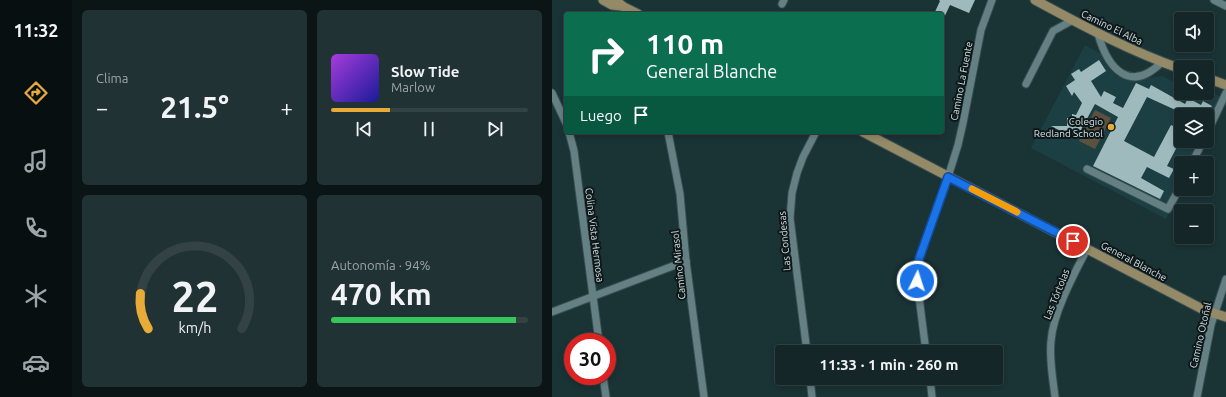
<!DOCTYPE html>
<html lang="es">
<meta charset="utf-8">
<style>
:root{--surface:#142628;--page:#213234;--text:#f1f3f6;--muted:#9da5a8;--line:#334345;--accent:#e8ab37}
body{margin:0;font-family:Ubuntu,sans-serif;background:var(--page);color:var(--text);height:100vh;display:flex;flex-direction:column;font-size:15px;white-space:nowrap}
*{box-sizing:border-box;margin:0}
p{font-size:13px;color:var(--muted)}
.icon{flex:none;width:22px;height:22px;fill:none;stroke:currentColor;stroke-width:2;stroke-linecap:round;stroke-linejoin:round}
.map{position:relative;flex:1;overflow:hidden}
.drawer{display:flex;flex-direction:column;gap:10px;padding:10px;background:#0b1516;width:480px}
.drawer>*{flex:none}
.hud{position:absolute;left:12px;top:12px;width:380px;height:122px;border-radius:4px;box-shadow:0 2px 6px #0003,0 0 0 1px var(--line);background:#0b6e4f;color:#fff;overflow:hidden}
.buttons{position:absolute;left:622px;top:12px;display:grid;gap:8px}
.buttons a{display:grid;place-items:center;width:40px;height:40px;border-radius:4px;background:var(--surface);box-shadow:0 2px 6px #0003,0 0 0 1px var(--line);font-size:20px}
.speed{position:absolute;left:12px;top:333px;display:flex;gap:8px;font-size:20px;font-weight:700;text-align:center}
.speed>*{display:grid;place-content:center;width:52px;height:52px;border-radius:50%;background:var(--surface);box-shadow:0 2px 6px #0003,0 0 0 1px var(--line);line-height:1}
.speed .limit{border:6px solid #d22;background:#fff;color:#111}
.pin{position:absolute;display:grid;place-items:center;width:34px;height:34px;color:#fff;margin:-17px;border:2px solid #fff;border-radius:50%;box-shadow:0 1px 4px #0007}
.me{position:absolute;width:44px;margin:-22px;rotate:4deg;stroke-linejoin:round;filter:drop-shadow(0 0 3px #0008)}
.turn{display:flex;align-items:center;gap:14px;height:84px;padding:0 16px;font-size:18px}
.turn .icon{width:52px;height:52px;stroke-width:2.5}
.turn b{display:block;font-size:28px;line-height:34px}
.then{display:flex;align-items:center;height:38px;padding:0 16px;background:#0003;gap:8px;font-size:15px}
.big{font-size:30px;font-weight:700;line-height:1.1}
.drawer .card{flex:1;display:flex;flex-direction:column;justify-content:center;gap:6px;min-width:0;padding:0 14px;border-radius:6px;background:var(--page)}
.drawer .dial{align-items:center;gap:0}
.dial svg{height:104px;overflow:visible;fill:none;stroke:var(--line);stroke-width:7;stroke-linecap:round;text-anchor:middle}
.dial text{fill:var(--text);stroke:none}
.song{display:flex;align-items:center;gap:12px}
.cover{width:48px;height:48px;border-radius:6px;background:linear-gradient(135deg,hsl(280 70% 55%),hsl(240 70% 35%))}
.played{height:4px;border-radius:2px;background:linear-gradient(90deg,var(--accent) 30%,var(--line) 30%)}
.keys{display:flex;justify-content:space-around;direction:ltr}
.heat{display:flex;justify-content:space-between;align-items:center;font-size:22px;direction:ltr}
.charge{height:6px;border-radius:3px;background:linear-gradient(90deg,#34c759 94%,var(--line) 0)}
.drawer .tiles{flex:1;display:grid;gap:10px;grid-template-columns:repeat(2,1fr)}
.trip{position:absolute;left:223px;top:345px;width:228px;height:40px;border-radius:4px;background:var(--surface);box-shadow:0 2px 6px #0003,0 0 0 1px var(--line);font-weight:700;line-height:40px;text-align:center}
main{display:flex;flex:1;min-height:0}
.tabs{display:flex;flex-direction:column;width:72px;justify-content:space-around;align-items:center;background:#080f10;color:var(--muted)}
.tabs .icon{width:28px;height:28px}
.tabs .selected{color:var(--accent)}
.tabs b{font-size:18px;color:var(--text)}
.map>svg:first-child{display:block}
</style>
<main>
<nav class="tabs">
<b>11:32</b>
<svg class="icon selected" aria-label="directions" viewBox="0 0 24 24"><path d="M12 3l9 9-9 9-9-9zM9 14v-3h6M13 9l2 2-2 2"/></svg>
<svg class="icon" aria-label="music" viewBox="0 0 24 24"><path d="M9 18V5l10-2v13"/><circle cx="6" cy="18" r="3"/><circle cx="16" cy="16" r="3"/></svg>
<svg class="icon" aria-label="phone" viewBox="0 0 24 24"><path d="M5 4h4l2 5-3 2q2 4 5 5l2-3 5 2v4C11 20 4 13 5 4z"/></svg>
<svg class="icon" aria-label="climate" viewBox="0 0 24 24"><path d="M12 3v18M4 7l16 10M4 17L20 7"/></svg>
<svg class="icon" aria-label="car" viewBox="0 0 24 24"><path d="M5 17H2v-5l4-1 3-4h7l3 4 3 1v5h-3M9 17h6M6 11h13"/><circle cx="7" cy="17" r="2"/><circle cx="17" cy="17" r="2"/></svg>
</nav>
<section class="drawer">
<div class="tiles">
<div class="card"><p>Clima</p>
<div class="heat"><a>−</a><b class="big">21.5°</b><a>+</a></div>
</div>
<div class="card">
<div class="song"><i class="cover"></i><div><b>Slow Tide</b><p>Marlow</p></div></div>
<div class="played"></div>
<div class="keys"><svg class="icon" aria-label="previous" viewBox="0 0 24 24"><path d="M18 5L8 12l10 7zM5 5v14"/></svg><svg class="icon" aria-label="pause" viewBox="0 0 24 24"><path d="M8 5v14M16 5v14"/></svg><svg class="icon" aria-label="next" viewBox="0 0 24 24"><path d="M6 5l10 7-10 7zM19 5v14"/></svg></div>
</div>
<div class="card dial"><svg viewBox="0 0 100 80">
<path d="M14 69A42 42 0 1 1 86 69"/>
<path d="M14 69A42 42 0 0 1 8 42" stroke="#e8ab37"/>
<text x="50" y="56" font-size="32" font-weight="700">22</text>
<text x="50" y="72" font-size="11">km/h</text>
</svg></div>
<div class="card"><p>Autonomía · 94%</p><b class="big">470 km</b><div class="charge"></div></div>
</div>
</section>
<div class="map">
<svg width="674" height="397" viewBox="0 0 674 397">
<rect width="100%" height="100%" fill="#1a3335"/>
<!-- built -->
<path fill="#1c3f43" d="M533,45L549,54L558,69L565,76L577,81L610,76L629,85V93H655V91L674,99V103L655,140V115H629V141H654L643,163H629L630,189L614,219L479,148Z"/>
<!-- green -->
<path fill="#5c513f" d="M543,110L559,118L543,149L527,141Z"/>
<!-- building -->
<g fill="#9ebabd" fill-rule="evenodd">
<path d="M387,0H423L417,13L398,5L390,22V14H382L388,1Z"/>
<path d="M547,60L554,71L539,81L549,97L552,91L564,97L561,103L571,108L584,83L597,89L599,85L633,104L636,98L649,105L651,101L660,106L655,115H629V139L615,166L622,169L617,178L595,167L589,178L612,191L608,199L541,166L566,117L543,104L524,139L499,126H515V118H520V114L524,115L530,103L522,92L520,96L514,86L523,80L519,74L527,69L529,72ZM595,97L628,112L621,126L619,125L602,157L572,141Z"/>
</g>
<g fill="none" stroke-linecap="round" stroke-linejoin="round">
<defs>
<g id="minor">
<path d="M662,0L674,6"/>
<path d="M230,4L232,0"/>
<path d="M546,34C556,69 578,94 610,62"/>
<path d="M474,84L501,31L521,20"/>
<path d="M0,93L14,123"/>
<path d="M17,132L22,151L47,342"/>
<path d="M116,132L128,194L134,261L152,397"/>
<path d="M655,133L674,93"/>
<path d="M640,163L651,141"/>
<path d="M535,169L616,209L627,189L626,181L629,179"/>
<path d="M0,312L134,261"/>
<path d="M255,352L238,218L240,193L245,173L251,157L264,132"/>
<path d="M374,352L365,281L367,259L396,177L406,145L411,123L429,30L440,0"/>
<path d="M51,376L54,397"/>
<path d="M258,378L260,397"/>
<path d="M378,378L380,397"/>
<path d="M503,397C501,379 497,360 499,341C501,313 522,274 535,249"/>
<path d="M645,397L659,325L674,279"/>
</g>
<g id="major">
<path d="M51,0L60,5L69,6"/>
<path d="M63,0L72,7L86,14"/>
<path d="M483,0C531,26 578,51 629,69"/>
<path d="M655,78L674,85"/>
<path d="M311,132L652,310L674,317"/>
</g>
</defs>
<!-- minor casing -->
<use href="#minor" stroke="#384e51" stroke-width="9"/>
<!-- major casing -->
<use href="#major" stroke="#384e51" stroke-width="11"/>
<!-- minor -->
<use href="#minor" stroke="#658083" stroke-width="7"/>
<!-- major -->
<use href="#major" stroke="#958a67" stroke-width="9"/>
</g>
<g fill="none" stroke-linecap="round" stroke-linejoin="round">
<defs>
<path id="route" d="M365,281L367,259L396,177L521,241"/>
</defs>
<!-- route casing -->
<use href="#route" stroke="#114b97" stroke-width="10"/>
<!-- route -->
<use href="#route" stroke="#1a73e8" stroke-width="7"/>
<!-- slow -->
<path stroke="#f59e0b" stroke-width="7" d="M420,189L465,212"/>
</g>
<!-- markers -->
<circle fill="#e8ab37" stroke="#0e181a" stroke-width="1.5" cx="559" cy="127" r="4"/>
<g text-anchor="middle" stroke-width="4" stroke-linejoin="round" paint-order="stroke">
<!-- street labels -->
<g font-size="10" fill="#d3e2e4" stroke="#0e181a">
<text transform="translate(560 27) rotate(26)" y="4">Camino El Alba</text>
<text transform="translate(409 81) rotate(-79)" y="4">Camino La Fuente</text>
<text transform="translate(43 235) rotate(83)" y="4">Colina Vista Hermosa</text>
<text transform="translate(232 241) rotate(-95)" y="4">Las Condesas</text>
<text transform="translate(582 261) rotate(28)" y="4">General Blanche</text>
<text transform="translate(126 265) rotate(-96)" y="4">Camino Mirasol</text>
<text transform="translate(504 294) rotate(-68)" y="4">Las Tórtolas</text>
<text transform="translate(648 335) rotate(-77)" y="4">Camino Otoñal</text>
</g>
<!-- poi labels -->
<g font-size="10" fill="#d3e2e4" stroke="#0e181a" text-anchor="end">
<text x="551" y="125">Colegio<tspan x="551" dy="12">Redland School</tspan></text>
</g>
</g>
</svg>
<div class="buttons">
<a><svg class="icon" aria-label="sound" viewBox="0 0 24 24"><path d="M4 9h4l5-4v14l-5-4H4zM17 9q2 3 0 6"/></svg></a>
<a><svg class="icon" aria-label="search" viewBox="0 0 24 24"><circle cx="10" cy="10" r="6"/><path d="M15 15l6 6"/></svg></a>
<a><svg class="icon" aria-label="layers" viewBox="0 0 24 24"><path d="M12 4l9 5-9 5-9-5zM3 14l9 5 9-5"/></svg></a>
<a>+</a>
<a>−</a>
</div>
<div class="speed"><div class="limit">30</div></div>
<div class="pin" style="left:521px;top:241px;background:#d93025"><svg class="icon" aria-label="arrive" viewBox="0 0 24 24"><path d="M6 21V4h12l-3 4 3 4H6"/></svg></div>
<svg class="me" style="left:365px;top:281px" viewBox="-20 -20 40 40"><circle r="17" fill="#1a73e8" stroke="#fff" stroke-width="3"/><path d="M0-11L8 9 0 5-8 9z" fill="#fff"/></svg>
<div class="trip">11:33 · 1 min · 260 m</div>
<div class="hud">
<div class="turn"><svg class="icon" aria-label="right" viewBox="0 0 24 24"><path d="M7 20v-9h11M14 6l5 5-5 5"/></svg><div><b>110 m</b>General Blanche</div></div>
<div class="then">Luego<svg class="icon" aria-label="arrive" viewBox="0 0 24 24"><path d="M6 21V4h12l-3 4 3 4H6"/></svg></div>
</div>
</div>
</main>
